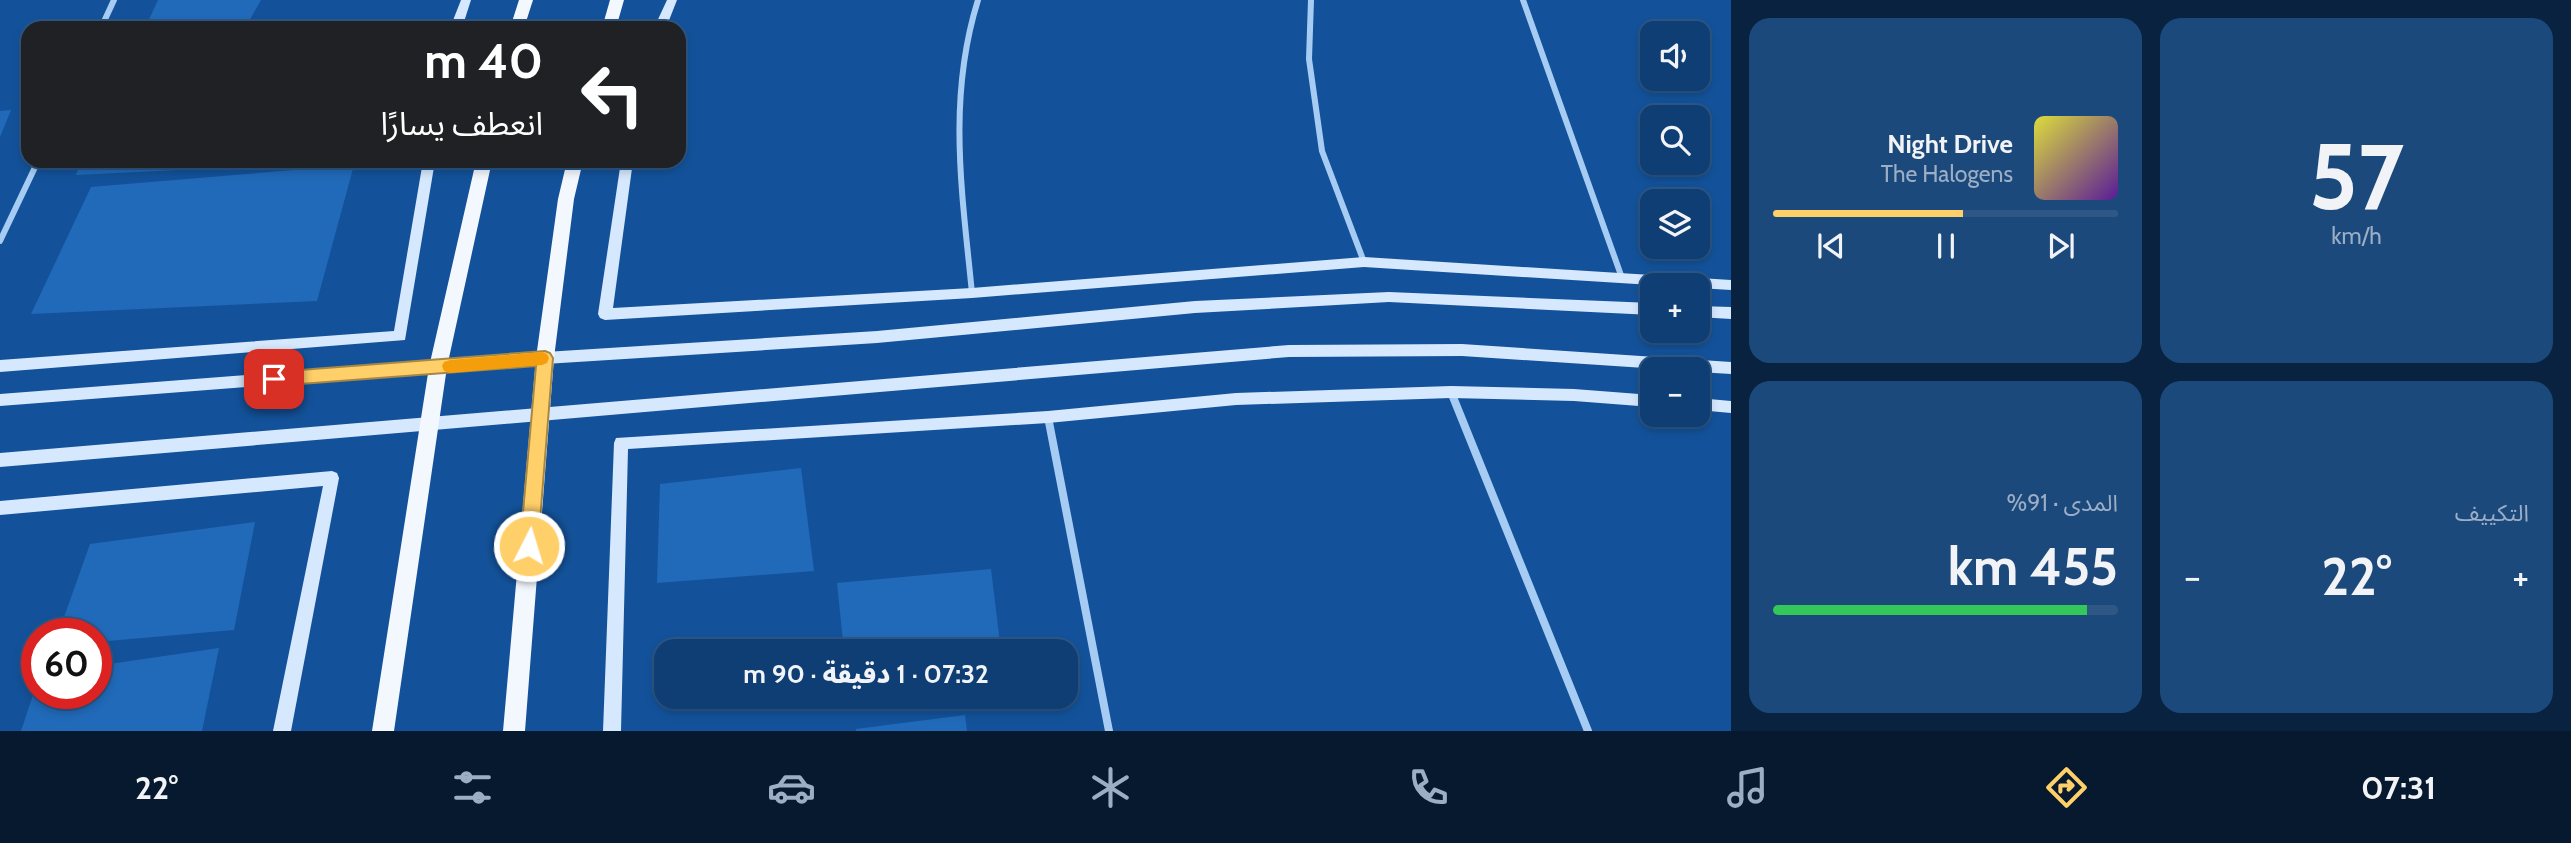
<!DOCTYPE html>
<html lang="ar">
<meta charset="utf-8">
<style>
:root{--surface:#0e3e74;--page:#1c497c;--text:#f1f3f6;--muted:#9baec5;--line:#2e5786;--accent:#ffcf69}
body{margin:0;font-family:Cabin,"Noto Sans Arabic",sans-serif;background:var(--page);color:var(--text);direction:rtl;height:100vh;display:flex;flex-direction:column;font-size:26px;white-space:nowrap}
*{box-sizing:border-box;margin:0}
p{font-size:23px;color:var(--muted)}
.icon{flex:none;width:38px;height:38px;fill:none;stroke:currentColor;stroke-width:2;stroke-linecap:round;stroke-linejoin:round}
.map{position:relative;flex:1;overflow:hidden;direction:ltr}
.sheet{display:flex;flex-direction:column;gap:18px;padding:18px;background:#082240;width:840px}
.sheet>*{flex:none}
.top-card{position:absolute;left:21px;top:21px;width:665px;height:147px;border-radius:21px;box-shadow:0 4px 10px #0003,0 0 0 2px var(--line);direction:rtl;background:#202124;color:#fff;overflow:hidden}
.fabs{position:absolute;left:1640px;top:21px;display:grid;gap:14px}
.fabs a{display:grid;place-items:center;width:70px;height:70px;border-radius:14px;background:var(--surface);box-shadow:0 4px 10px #0003,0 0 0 2px var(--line);font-size:35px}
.speed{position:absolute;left:21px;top:618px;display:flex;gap:14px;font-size:35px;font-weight:700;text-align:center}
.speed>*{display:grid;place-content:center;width:91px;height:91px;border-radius:50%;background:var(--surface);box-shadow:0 4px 10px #0003,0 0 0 2px var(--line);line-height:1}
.speed .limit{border:10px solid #d22;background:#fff;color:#111}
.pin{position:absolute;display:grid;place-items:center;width:60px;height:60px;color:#fff;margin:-30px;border-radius:14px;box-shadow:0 4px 10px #0006}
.me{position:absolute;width:77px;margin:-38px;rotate:5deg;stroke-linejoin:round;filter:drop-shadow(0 0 5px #0008)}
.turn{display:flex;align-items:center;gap:24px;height:147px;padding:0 28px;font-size:32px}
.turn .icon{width:91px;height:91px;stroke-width:2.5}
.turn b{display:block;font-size:49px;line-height:60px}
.big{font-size:52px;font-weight:800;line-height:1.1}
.sheet .card{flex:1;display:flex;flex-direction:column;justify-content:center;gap:10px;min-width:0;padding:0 24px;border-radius:21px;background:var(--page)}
.sheet .dial{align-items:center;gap:0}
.dial b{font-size:91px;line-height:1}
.song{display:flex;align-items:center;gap:21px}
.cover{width:84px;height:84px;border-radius:10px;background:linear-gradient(135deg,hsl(60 70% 55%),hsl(270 70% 35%))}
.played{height:7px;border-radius:4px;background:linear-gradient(90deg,var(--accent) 55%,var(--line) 55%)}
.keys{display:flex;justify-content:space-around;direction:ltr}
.heat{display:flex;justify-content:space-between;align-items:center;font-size:38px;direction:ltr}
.charge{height:10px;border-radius:5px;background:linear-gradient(90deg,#34c759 91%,var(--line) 0)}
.sheet .tiles{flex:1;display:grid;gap:18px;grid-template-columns:repeat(2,1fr)}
.trip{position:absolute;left:654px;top:639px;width:424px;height:70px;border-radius:21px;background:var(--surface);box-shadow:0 4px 10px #0003,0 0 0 2px var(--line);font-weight:800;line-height:70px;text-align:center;direction:rtl}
.menu{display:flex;height:112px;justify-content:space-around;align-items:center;background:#06192e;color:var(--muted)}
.menu .icon{width:49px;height:49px}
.menu .on{color:var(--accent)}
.menu b{font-size:32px;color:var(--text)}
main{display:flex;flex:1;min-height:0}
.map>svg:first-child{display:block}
</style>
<main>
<section class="sheet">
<div class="tiles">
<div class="card dial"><b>57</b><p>km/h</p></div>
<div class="card">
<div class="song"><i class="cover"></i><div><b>Night Drive</b><p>The Halogens</p></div></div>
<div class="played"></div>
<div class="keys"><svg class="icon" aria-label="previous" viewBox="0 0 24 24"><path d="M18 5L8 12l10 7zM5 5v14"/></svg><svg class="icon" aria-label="pause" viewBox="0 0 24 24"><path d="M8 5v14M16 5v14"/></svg><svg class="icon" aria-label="next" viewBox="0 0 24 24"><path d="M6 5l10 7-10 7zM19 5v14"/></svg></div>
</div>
<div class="card"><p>التكييف</p>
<div class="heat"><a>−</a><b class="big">22°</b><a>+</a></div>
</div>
<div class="card"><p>المدى · 91%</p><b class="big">455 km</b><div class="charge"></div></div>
</div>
</section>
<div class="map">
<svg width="1731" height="731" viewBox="0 0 1731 731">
<rect width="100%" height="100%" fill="#13529a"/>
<!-- building -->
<g fill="#216ab9">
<path d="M158,0H261L245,28H145Z"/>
<path d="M11,110L0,137V111Z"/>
<path d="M81,161H201L199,169L76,175Z"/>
<path d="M354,165L317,301L31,314L91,187Z"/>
<path d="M801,468L814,571L657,583L660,484Z"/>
<path d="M255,522L234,630L96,642V634H58L90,544Z"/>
<path d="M991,569L1001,651H844L837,583Z"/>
<path d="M219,648L202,731H21L36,686L37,693H96V666Z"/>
<path d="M965,715L967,731H856V729Z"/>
</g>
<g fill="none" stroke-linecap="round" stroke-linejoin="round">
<!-- street-far1 -->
<g stroke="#a7ccf3" stroke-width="6">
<path d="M1311,0L1309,59L1322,151L1364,262"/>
<path d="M1523,0L1622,278"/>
<path d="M101,28L114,0"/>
<path d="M0,241L38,161"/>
<path d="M972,293C962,192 947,99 978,0"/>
</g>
<!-- street -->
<g stroke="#a7ccf3" stroke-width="8">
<path d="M1451,392L1588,731"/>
<path d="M1048,417L1109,731"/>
</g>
<!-- secondary -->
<g fill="#d6e8fd" fill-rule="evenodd">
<path d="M461,0H471L462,28H450Z"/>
<path d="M667,0H677L666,28H654Z"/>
<path d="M423,161H435L405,340L0,372V360L394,331Z"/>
<path d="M621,161H633L613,308L972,288L1364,257L1731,280V290L1698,288V285H1652L1364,267L972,298L605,320L600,318L598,314Z"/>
<path d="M1389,292L1652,303V315L1389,302L1195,313L877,343L545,364L0,406V394L545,352L877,331L1195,301Z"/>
<path d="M1698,306L1731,307V319L1698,317Z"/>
<path d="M1462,344L1731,362V374L1698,372V369H1660L1462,356L1289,357L0,467V453L1289,345Z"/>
<path d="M1451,386L1574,389L1652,395V407L1574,401L1451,398L1236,405L1048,423L628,449L621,731H603L614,443L616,438L1048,411L1236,393Z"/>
<path d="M1698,398L1731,401V413L1698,410Z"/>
<path d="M332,471L337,473L339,478L291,731H273L323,486L0,515V501Z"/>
</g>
<!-- primary -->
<g fill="#f3f8ff" fill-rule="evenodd">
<path d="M519,0H533L524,28H510Z"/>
<path d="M610,0H624L616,28H602Z"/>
<path d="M476,161H492L447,367L394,731H372L429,367Z"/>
<path d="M567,161H583L574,199L554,358L525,731H503L536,358L558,199Z"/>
</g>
</g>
<!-- route -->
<path fill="#ffcf69" stroke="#a68744" stroke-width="2" d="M545,351L550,353L553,358L538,546L535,552L529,554L523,552L520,546L536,366L274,386L268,384L266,379L268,374L274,372Z"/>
<!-- slow -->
<path fill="#f59e0b" d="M542,352L547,354L549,358L547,363L542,365L450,373L444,371L442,366L444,362L450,360Z"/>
</svg>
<div class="fabs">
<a><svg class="icon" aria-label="sound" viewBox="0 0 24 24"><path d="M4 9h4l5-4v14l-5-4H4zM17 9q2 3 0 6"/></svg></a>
<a><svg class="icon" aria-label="search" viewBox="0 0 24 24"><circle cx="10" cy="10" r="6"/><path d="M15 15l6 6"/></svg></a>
<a><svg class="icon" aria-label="layers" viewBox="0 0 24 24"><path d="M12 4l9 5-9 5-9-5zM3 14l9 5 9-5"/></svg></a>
<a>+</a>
<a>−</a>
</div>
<div class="speed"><div class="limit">60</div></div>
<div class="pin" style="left:274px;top:379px;background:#d93025"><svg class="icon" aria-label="arrive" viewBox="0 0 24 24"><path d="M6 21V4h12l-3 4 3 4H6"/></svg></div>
<svg class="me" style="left:529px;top:546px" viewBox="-20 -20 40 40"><circle r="17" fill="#ffcf69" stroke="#fff" stroke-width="3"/><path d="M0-11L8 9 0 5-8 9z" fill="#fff"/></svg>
<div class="trip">07:32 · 1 دقيقة · 90 m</div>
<div class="top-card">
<div class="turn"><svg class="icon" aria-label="left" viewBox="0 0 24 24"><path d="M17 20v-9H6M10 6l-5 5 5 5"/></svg><div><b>40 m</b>انعطف يسارًا</div></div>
</div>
</div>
</main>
<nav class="menu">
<b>07:31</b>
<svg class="icon on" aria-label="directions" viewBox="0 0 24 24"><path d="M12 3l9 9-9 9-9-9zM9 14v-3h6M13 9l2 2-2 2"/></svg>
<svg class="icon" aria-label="music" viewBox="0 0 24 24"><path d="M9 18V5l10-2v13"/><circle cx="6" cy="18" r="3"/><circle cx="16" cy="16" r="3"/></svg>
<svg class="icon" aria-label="phone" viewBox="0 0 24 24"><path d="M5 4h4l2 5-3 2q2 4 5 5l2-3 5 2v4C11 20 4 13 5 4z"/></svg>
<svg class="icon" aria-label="climate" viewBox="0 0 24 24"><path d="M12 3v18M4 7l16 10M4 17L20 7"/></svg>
<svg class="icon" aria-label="car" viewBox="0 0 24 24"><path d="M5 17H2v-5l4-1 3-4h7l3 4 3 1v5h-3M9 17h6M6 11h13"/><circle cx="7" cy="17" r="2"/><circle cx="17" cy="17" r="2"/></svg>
<svg class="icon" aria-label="filters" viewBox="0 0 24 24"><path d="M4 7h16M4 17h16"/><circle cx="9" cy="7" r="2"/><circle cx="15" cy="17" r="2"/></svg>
<b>22°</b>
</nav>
